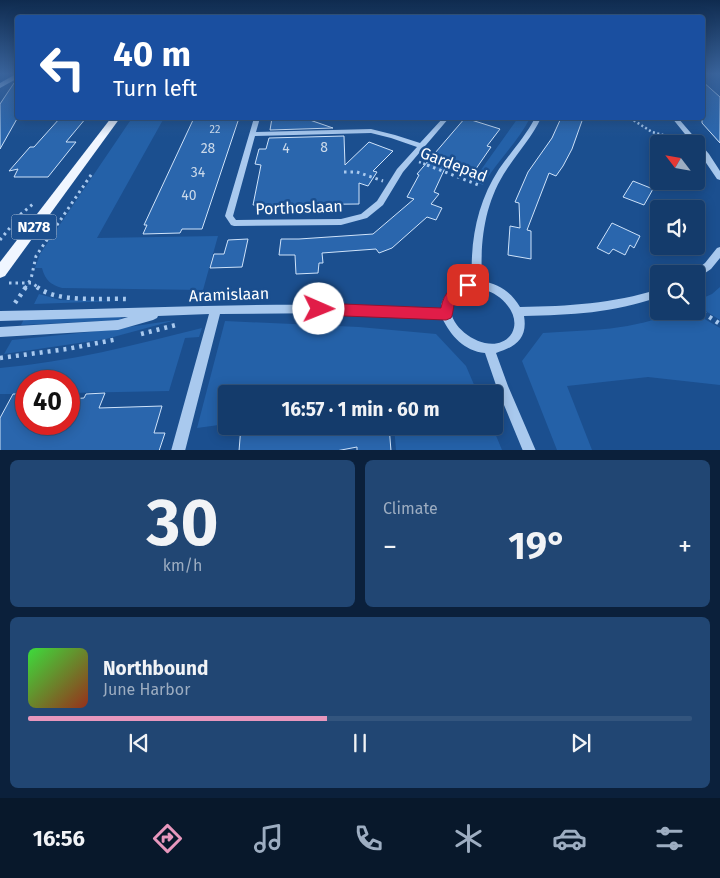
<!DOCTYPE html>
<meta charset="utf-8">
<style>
:root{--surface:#143b6b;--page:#214673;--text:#f1f3f6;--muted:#9dadc1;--line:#33557e;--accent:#e797bd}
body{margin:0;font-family:"Fira Sans",sans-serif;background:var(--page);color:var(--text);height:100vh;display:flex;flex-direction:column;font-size:19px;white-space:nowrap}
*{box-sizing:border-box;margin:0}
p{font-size:16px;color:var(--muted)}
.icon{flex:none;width:28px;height:28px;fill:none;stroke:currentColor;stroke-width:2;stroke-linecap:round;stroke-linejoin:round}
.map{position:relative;height:450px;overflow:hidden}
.drawer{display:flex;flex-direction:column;gap:10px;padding:10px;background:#0b203b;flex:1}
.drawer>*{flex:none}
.top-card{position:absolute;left:15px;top:15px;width:690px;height:105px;border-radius:5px;box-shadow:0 2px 12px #0003,0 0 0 1px var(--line);background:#1a4fa0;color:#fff;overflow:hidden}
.needle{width:32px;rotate:301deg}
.controls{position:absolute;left:650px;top:135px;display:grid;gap:10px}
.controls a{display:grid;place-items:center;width:55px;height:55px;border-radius:5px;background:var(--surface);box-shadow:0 2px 12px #0003,0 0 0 1px var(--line);font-size:25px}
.speed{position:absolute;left:15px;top:370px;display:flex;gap:10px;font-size:25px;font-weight:700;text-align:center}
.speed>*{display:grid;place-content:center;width:65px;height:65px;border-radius:50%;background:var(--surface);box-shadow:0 2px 12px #0003,0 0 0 1px var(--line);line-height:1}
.speed .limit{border:8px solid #d22;background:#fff;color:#111}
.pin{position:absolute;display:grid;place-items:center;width:42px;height:42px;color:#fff;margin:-21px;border-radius:10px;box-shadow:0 2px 8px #0006}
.me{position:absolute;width:55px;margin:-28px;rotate:91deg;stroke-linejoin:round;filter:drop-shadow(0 0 4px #0008)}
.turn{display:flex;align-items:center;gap:18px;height:105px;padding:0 15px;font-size:22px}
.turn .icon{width:65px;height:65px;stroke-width:2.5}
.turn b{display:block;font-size:35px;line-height:42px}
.big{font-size:38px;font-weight:700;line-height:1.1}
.drawer .card{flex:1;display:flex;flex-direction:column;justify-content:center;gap:8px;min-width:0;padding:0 18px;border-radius:8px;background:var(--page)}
.drawer .dial{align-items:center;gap:0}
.dial b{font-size:65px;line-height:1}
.song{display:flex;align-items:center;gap:15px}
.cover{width:60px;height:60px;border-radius:8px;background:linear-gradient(135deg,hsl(120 70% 55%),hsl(10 70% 35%))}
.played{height:5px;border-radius:2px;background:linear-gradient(90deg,var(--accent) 45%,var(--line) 45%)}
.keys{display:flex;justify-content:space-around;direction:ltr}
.heat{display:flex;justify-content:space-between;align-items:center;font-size:28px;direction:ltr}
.drawer .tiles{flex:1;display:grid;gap:10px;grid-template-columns:1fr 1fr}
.card:last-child{grid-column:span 2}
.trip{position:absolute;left:218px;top:385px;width:285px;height:50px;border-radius:5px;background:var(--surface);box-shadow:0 2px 12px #0003,0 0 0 1px var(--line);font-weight:700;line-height:50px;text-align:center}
.tabs{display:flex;height:80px;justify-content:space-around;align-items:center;background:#08182b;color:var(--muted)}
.tabs .icon{width:35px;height:35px}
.tabs .current{color:var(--accent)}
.tabs b{font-size:22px;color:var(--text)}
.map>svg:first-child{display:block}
</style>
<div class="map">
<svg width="720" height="451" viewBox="0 0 720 451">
<rect width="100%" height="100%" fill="#1b4f8f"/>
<!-- green -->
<g fill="#2461a8">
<path d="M132,118H164L97,238L218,236L203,290L62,288C51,285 45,280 42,268H35L40,254Z"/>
<path d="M518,118H530C518,142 497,161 483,185L473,181Z"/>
<path d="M720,287V320L696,305V301L712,294Z"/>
<path d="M39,294L60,300L117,301L34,304Z"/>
<path d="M675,311H691L720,328V385L648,377L567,386L592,450H557L522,361L543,333C586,330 636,331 675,311Z"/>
<path d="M119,317L122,318L120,320L21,325L24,319Z"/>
<path d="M176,320L106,339L4,354L12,340L108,330Z"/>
<path d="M225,321L359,327L436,334L466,366L478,394H226V424L197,428Z"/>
<path d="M202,328L199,337L185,338L169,391L69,393V381H26V394H0V368C69,362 135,345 202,328Z"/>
<path d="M394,426H492L502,450H396Z"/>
</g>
<!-- building -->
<g fill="#2a66ad" stroke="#cfe3fa">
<path d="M18,80V117L0,149V104L14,83Z"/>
<path d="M702,81L720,97V143L702,123Z"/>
<path d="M60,118H86L66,142H76L48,177H14L18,169L9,171L30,147H34Z"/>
<path d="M197,118H239L202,229H182L180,233L143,234L147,225H144L193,120H196Z"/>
<path d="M272,118H304L333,128L270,130Z"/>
<path d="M465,118L500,129L487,146L491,147L471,176L446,166L434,192L439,194L431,204L442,208L436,220L427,217L392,248L379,253L376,249L322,253L323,263H319L318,273L296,274L295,255H279L281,239H299L373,234L414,199L407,197L419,175L417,174Z"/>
<path d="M561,118H583L572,149L563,166L556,176L549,173L527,230L531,231V259L508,255L510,226L520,228L519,203L515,202L528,172L552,138Z"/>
<path d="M344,136L345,165L369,142L393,151L373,171L377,172L368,186L359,183V204L253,205L261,165L255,164L259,149H266L269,138Z"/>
<path d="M633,181L653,189L644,205L623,197Z"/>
<path d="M612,223L640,236L634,248L630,245L625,255L613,249L609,254L597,248Z"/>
<path d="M248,239L242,267L210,268L214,254H224L228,240Z"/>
<path d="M105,393L99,408L162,406L154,433H165L159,451H0V418L13,394H26V424H69V399L84,398L86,394Z"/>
<path d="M241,426H389L391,451H357V447L336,451H239Z"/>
</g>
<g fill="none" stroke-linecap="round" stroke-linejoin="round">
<!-- path-far2 -->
<g stroke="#a9c9ee" stroke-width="2.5" stroke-dasharray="2 2.5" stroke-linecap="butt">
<path d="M630,118L652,132L678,139"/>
<path d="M419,162L430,166"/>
</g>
<!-- path-far1 -->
<g stroke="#a9c9ee" stroke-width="3" stroke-dasharray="2.5 4" stroke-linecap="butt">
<path d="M427,165L481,186"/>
<path d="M344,172H357L383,181"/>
<path d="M0,240L21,214L33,204"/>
<path d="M9,283H32L39,288"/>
<path d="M25,288L31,279L36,256L93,172"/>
</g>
<!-- path -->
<g stroke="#a9c9ee" stroke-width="4.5" stroke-dasharray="3 5" stroke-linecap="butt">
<path d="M37,287C58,303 100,298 126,299"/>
<path d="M15,303L26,287"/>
<path d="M696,308L720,324"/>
<path d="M141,334L176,325"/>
<path d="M0,358L67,349L118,339"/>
</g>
<!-- minor -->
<g fill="#a9c9ee" fill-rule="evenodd">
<path d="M16,74H18V78L0,88V83Z"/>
<path d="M254,118H260L256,132L371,129L395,135L420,143L443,118H449L403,172L383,205L367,218L341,225L234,226L231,225L225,216ZM371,133L391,138L417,147L397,169L377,201L361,214L341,219L236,220L233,216L255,136Z"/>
<path d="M535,118H541C532,137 518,152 507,169C484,203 480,242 482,281C499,284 511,292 520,307C569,306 612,304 659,289V297C613,313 571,315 524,316C528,339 515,347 496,353L508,386L536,451H523L497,388L485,353C464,351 451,336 442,318L335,313L220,314L185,451H171L209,314L158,316L157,318L153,320L118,330L0,337V327L118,320L128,317L0,321V311C147,309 294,299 441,309C441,294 458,282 472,281C470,241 477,203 499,169C511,152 525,137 535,118ZM470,289C476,289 482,289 488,291C503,296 521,316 512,333C493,364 433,321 456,297C459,294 466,291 470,289Z"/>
<path d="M672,118H678L709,154L720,171V180L717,179L696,148V144H693Z"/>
<path d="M720,247V258L711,269L696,279V274H692L693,272L705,263L717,248Z"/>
</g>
<!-- major -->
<path fill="#f0f6ff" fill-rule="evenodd" d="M111,118H120L5,276L0,278V262Z"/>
</g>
<!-- sky -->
<linearGradient id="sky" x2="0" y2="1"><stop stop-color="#0f2b4f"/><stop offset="0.54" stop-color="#39639b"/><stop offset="1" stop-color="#39639b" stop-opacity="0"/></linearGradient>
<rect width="720" height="137" fill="url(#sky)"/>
<!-- route -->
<path fill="#e11d48" stroke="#92132f" d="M468,280L473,281L475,285C471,292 463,292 457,297C453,302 454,312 451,318L446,320L319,315L314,313L312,309L314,305L319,303L441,308C444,291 453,285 468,280Z"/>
<g text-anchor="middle" stroke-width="5" stroke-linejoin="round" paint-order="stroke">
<!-- far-number labels -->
<g font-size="11" fill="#cad9ea">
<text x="215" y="133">22</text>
</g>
<!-- number labels -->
<g font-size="14" fill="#cad9ea">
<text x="324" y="152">8</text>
<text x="208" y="153">28</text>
<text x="286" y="153">4</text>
<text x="198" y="177">34</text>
<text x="189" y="200">40</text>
</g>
<!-- shield labels -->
<rect fill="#1b4f8f" stroke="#bbcadd" stroke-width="1" x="11.5" y="214.5" width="45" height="25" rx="4"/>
<g font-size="15" font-weight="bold" fill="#fff">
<text x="34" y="232">N278</text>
</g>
<!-- street labels -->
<g font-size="16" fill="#fff" stroke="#1b4f8f">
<text transform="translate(454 164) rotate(21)" y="6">Gardepad</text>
<text transform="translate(299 207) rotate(-2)" y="6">Porthoslaan</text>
<text transform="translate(229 294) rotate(-2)" y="6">Aramislaan</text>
</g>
</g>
</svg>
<div class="controls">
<a><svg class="needle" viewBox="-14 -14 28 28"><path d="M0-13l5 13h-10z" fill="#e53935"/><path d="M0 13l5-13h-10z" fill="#9dadc1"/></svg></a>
<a><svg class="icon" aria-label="sound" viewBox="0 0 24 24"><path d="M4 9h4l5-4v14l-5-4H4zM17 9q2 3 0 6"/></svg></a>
<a><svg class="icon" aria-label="search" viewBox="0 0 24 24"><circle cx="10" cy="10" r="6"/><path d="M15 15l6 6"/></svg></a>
</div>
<div class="speed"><div class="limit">40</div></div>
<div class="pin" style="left:468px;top:285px;background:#d93025"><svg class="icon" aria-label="arrive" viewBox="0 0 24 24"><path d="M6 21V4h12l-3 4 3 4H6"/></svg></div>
<svg class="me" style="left:319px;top:309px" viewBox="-20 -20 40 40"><circle r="19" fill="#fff"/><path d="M0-13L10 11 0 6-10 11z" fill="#e11d48"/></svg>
<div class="trip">16:57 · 1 min · 60 m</div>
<div class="top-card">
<div class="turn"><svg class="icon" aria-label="left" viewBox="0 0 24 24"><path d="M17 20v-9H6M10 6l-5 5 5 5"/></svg><div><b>40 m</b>Turn left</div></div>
</div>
</div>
<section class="drawer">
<div class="tiles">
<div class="card dial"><b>30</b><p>km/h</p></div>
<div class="card"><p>Climate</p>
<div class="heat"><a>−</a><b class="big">19°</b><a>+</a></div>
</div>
<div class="card">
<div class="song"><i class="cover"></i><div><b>Northbound</b><p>June Harbor</p></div></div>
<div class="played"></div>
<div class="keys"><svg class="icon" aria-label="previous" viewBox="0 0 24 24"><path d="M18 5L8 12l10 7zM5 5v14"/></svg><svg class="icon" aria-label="pause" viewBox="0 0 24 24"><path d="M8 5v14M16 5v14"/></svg><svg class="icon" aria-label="next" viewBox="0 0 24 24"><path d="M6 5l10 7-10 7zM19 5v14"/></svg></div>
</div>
</div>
</section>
<nav class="tabs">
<b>16:56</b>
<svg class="icon current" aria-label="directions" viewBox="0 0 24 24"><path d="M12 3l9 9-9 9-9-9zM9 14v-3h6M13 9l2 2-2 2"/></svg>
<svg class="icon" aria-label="music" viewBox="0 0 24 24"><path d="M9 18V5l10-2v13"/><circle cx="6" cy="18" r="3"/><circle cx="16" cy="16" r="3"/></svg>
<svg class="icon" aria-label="phone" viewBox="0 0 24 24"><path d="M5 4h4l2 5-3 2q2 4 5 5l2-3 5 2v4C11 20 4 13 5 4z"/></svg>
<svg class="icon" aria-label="climate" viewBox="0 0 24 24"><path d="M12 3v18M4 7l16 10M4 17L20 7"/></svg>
<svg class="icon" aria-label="car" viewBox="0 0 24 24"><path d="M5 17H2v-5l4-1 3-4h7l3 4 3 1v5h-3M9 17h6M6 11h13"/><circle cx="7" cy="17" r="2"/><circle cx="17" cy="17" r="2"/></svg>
<svg class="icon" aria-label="filters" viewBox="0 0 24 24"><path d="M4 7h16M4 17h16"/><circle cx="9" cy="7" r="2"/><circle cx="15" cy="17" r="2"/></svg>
</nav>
